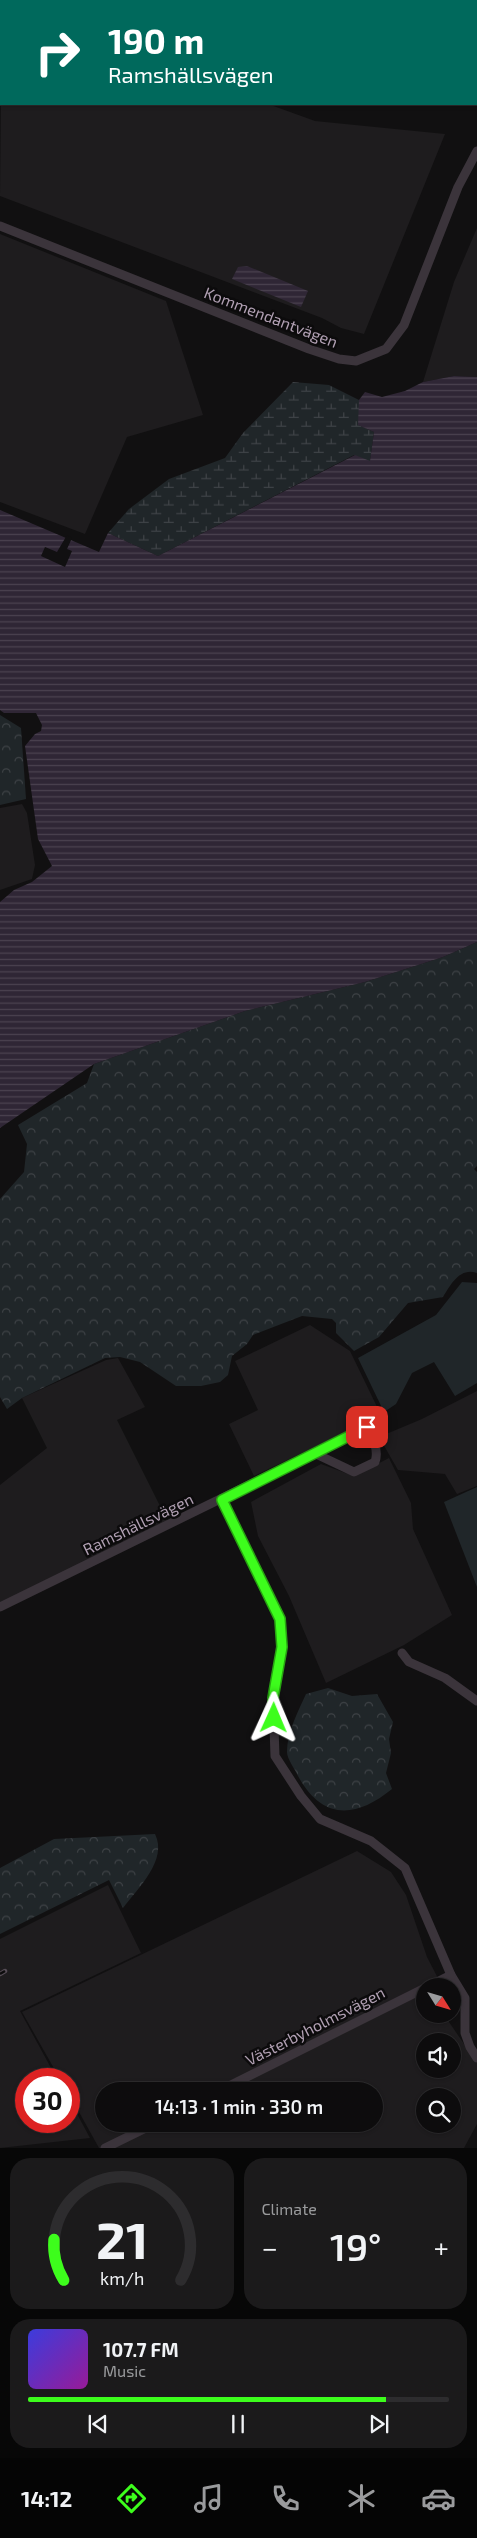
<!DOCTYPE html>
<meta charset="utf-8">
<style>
:root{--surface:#0d0c0d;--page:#1b1a1b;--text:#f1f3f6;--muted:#9a9b9d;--line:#2d2c2e;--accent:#3dfd1c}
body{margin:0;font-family:"Exo 2",sans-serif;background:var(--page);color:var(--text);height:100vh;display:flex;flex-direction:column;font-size:19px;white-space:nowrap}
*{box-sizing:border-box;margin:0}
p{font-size:16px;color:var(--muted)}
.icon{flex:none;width:28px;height:28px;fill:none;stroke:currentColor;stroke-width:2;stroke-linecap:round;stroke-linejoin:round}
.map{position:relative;height:2148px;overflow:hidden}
.details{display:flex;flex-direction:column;gap:10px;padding:10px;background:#070707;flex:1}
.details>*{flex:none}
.guide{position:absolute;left:0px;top:0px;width:478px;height:105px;box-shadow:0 1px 4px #0004,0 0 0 1px var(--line);background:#00695c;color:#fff;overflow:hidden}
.needle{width:32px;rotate:127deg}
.tools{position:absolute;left:416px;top:1978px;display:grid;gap:10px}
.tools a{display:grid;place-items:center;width:45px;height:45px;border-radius:50%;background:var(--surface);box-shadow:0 1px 4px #0004,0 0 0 1px var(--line);font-size:25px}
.speed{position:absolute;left:15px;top:2068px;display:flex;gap:10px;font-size:25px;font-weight:700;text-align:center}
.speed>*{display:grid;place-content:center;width:65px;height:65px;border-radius:50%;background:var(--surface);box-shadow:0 1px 4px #0004,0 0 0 1px var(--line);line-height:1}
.speed .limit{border:8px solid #d22;background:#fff;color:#111}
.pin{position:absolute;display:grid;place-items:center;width:42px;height:42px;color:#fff;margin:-21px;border-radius:10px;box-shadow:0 2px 8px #0006}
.me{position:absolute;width:55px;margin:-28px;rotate:1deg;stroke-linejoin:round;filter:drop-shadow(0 0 4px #0008)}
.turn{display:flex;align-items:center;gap:18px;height:105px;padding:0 25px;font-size:22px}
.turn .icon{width:65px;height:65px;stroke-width:2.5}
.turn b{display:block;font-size:35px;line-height:42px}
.big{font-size:38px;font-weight:600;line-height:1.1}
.details .tile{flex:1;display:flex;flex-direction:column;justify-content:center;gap:8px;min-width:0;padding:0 18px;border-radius:20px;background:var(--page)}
.details .dial{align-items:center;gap:0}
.dial svg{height:130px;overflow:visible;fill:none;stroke:var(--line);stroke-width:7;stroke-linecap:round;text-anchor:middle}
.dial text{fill:var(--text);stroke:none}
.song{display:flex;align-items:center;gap:15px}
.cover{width:60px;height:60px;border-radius:8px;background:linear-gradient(135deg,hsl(240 70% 55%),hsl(300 70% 35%))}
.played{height:5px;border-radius:2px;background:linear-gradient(90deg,var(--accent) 85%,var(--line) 85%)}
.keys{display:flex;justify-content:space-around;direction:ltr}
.heat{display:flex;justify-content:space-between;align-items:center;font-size:28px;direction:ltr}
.details .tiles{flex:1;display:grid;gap:10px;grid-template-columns:1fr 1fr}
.tile:last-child{grid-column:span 2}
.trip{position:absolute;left:95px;top:2082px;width:288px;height:50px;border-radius:25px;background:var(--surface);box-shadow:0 1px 4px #0004,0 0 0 1px var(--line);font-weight:600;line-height:50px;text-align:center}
.tabs{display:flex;height:80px;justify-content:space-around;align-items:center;background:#050505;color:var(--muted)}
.tabs .icon{width:35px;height:35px}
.tabs .selected{color:var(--accent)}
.tabs b{font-size:22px;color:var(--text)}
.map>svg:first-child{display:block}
</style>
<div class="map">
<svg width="477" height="2148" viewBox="0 0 477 2148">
<defs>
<pattern id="forest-crowns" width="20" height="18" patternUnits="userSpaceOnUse" patternTransform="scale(1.25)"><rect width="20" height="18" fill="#202629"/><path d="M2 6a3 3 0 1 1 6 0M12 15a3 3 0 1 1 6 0" fill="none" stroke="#3e4246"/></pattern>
<pattern id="wetland-marsh" width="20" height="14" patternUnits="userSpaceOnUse" patternTransform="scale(1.25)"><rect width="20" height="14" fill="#202629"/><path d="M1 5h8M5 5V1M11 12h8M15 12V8" fill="none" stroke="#3e4246"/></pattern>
<pattern id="water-rules" width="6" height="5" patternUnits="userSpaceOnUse" patternTransform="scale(1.25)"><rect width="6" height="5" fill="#2f2635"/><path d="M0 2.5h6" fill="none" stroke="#4b4250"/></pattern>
</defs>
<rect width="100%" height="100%" fill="#111011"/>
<!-- built -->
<g fill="#1e1c1e" fill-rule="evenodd">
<path d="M0,0H340L352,1H1L0,85Z"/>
<path d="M1,88V104H268L315,121L445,134L364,334L341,328L322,318L0,196Z"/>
<path d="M477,228V377L454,376L423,382L454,282Z"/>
<path d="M0,234L166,301L203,415L127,437L85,534L0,502Z"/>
<path d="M22,804L27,813L35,865L32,879L0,890V808Z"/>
<path d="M310,1325L350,1351L381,1415L254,1476L229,1424L258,1410L235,1361Z"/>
<path d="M118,1358L145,1407L117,1420L168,1522L0,1604V1485L47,1448L22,1398L106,1360Z"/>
<path d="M477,1391V1486L457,1494L445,1474L398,1470L379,1437L422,1419Z"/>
<path d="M389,1458L411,1503L413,1529L452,1615L404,1645L326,1683L289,1596L258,1536L251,1502L321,1464L354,1476Z"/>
<path d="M357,1851L391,1872L406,1895L427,1957L442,1986H425V2014H451L449,2022L477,2063V2124L464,2148H99L69,2094V2079H60L22,2012ZM425,2041H452V2069H425ZM104,2091H374V2124H104ZM425,2096H452V2124H425Z"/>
<path d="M108,1885L141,1953L20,2011L57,2079H26V2121H69V2099L90,2138L0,2148V1939Z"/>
</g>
<!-- green -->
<g fill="#202629">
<path d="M462,1282L477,1283V1383L455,1396L434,1362L412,1373L396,1404L384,1412L358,1358L436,1315Z"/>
<path d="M477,1487V1587L444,1502Z"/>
</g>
<!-- forest -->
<g fill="url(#forest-crowns)">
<path d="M0,715L21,728L26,799L0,805Z"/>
<path d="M477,942V1166L474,1169L477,1172V1273C460,1267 451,1284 443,1297L408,1303L379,1337L354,1351L336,1333V1323L332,1319L302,1316L253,1335L247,1344L232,1356L228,1375L220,1382L201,1386H176L140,1362L120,1357L105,1358L22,1398L7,1409L0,1397V1199L24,1172L27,1144L18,1125L87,1083L94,1064L245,1011L365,982L443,957Z"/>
<path d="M328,1688L352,1696L377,1694L393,1722L389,1739L391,1753L386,1773L392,1789C355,1819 322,1820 298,1776C295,1769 287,1759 287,1752C287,1732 298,1712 306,1694Z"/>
<path d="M155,1834C168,1860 138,1888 123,1908L109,1880L0,1934V1868L54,1839Z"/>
</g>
<!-- wetland -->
<path fill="url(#wetland-marsh)" d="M293,382L329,385L359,400V425L374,432L370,462L354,455L158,556L108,533L129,509L169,479L225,458L243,433Z"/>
<!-- water -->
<g fill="url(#water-rules)">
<path d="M247,266L308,291L301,307L232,279L238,267Z"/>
<path d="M454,376L477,377V942L443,957L365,982L245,1011L94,1064L0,1128V902L14,890L32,882L52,866L38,839L25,746L35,734L41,731L42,725L36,713H4L0,710V510L99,552L108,533L158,556L355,455L370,461L374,432L358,425L359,400L365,392L382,397L405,391L423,382Z"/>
</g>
<!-- pier -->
<path fill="#111011" d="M67,535L72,538L67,549L72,551L65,567L41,556L45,547L57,552Z"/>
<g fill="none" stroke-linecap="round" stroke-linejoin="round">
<!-- street -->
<g stroke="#3b343b" stroke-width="9">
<path d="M0,226L309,349L339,359L356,361L386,349L404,325L458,187L477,151"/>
<path d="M222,1500L280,1619L282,1647L273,1698L275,1756L301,1796L320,1819L371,1841L405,1868L451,1975L465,1998V2033L470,2047L477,2058"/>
<path d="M0,1607L367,1427C373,1436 379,1451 375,1462L354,1472L316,1454"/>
<path d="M402,1653L409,1662L445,1678L477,1701"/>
<path d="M429,1986L451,1975"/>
<path d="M219,2091L425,1988"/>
<path d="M105,2148L154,2124"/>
</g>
<defs>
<g id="rail">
<path d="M263,0L275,1"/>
<path d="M313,0L322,1"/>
<path d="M476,34H477"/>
<path d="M0,1974L5,1971"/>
</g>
</defs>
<!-- rail casing -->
<use href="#rail" stroke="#554c55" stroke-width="4.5"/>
<!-- rail -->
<use href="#rail" stroke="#0c0b0c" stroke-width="2.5" stroke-dasharray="8" stroke-linecap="butt"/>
</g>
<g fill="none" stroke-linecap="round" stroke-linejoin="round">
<defs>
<path id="route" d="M274,1718L273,1698L282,1647L280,1619L222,1500L367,1427"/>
</defs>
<!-- route casing -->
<use href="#route" stroke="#28a412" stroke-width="12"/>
<!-- route -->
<use href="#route" stroke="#3dfd1c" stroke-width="9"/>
</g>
<g text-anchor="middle" stroke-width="5" stroke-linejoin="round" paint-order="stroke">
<!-- street labels -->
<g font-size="16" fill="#b1a0b3" stroke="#0c0b0c">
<text transform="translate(271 317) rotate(21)" y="6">Kommendantvägen</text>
<text transform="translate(138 1524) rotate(-26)" y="6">Ramshällsvägen</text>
<text transform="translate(315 2026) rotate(-27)" y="6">Västerbyholmsvägen</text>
</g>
</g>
</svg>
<div class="tools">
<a><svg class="needle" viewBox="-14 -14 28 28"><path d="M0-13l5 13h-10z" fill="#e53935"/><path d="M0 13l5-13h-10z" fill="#9a9b9d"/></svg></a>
<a><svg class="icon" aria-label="sound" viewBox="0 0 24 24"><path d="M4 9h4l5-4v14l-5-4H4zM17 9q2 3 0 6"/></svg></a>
<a><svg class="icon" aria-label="search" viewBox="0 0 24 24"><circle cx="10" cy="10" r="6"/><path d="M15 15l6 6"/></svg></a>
</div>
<div class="speed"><div class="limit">30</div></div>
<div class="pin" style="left:367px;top:1427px;background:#d93025"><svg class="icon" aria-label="arrive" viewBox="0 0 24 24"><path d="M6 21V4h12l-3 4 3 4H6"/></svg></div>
<svg class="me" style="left:274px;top:1718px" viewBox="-20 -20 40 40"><path d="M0-17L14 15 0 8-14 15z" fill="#3dfd1c" stroke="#fff" stroke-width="4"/></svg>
<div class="trip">14:13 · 1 min · 330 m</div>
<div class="guide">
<div class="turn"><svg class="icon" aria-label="right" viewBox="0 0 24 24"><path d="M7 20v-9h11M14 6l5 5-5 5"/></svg><div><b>190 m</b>Ramshällsvägen</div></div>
</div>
</div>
<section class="details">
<div class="tiles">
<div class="tile dial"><svg viewBox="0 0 100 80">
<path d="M14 69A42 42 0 1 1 86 69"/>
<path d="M14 69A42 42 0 0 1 8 44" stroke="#3dfd1c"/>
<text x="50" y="56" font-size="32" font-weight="700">21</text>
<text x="50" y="72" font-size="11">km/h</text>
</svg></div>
<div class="tile"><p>Climate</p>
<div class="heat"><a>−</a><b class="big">19°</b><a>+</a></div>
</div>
<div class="tile">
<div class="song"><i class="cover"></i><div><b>107.7 FM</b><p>Music</p></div></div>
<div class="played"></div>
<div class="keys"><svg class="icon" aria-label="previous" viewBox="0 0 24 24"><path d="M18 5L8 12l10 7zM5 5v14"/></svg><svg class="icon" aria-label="pause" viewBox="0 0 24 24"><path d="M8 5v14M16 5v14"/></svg><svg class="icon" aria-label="next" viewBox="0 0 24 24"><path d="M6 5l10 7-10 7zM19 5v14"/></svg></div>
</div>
</div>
</section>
<nav class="tabs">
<b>14:12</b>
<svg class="icon selected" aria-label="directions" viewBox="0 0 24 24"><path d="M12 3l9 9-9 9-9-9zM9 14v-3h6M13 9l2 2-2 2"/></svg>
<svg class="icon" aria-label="music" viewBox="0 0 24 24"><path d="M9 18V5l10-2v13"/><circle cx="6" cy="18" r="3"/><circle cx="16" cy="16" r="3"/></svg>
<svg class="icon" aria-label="phone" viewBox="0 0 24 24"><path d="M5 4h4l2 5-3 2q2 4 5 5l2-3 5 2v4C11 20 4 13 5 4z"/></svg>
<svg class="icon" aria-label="climate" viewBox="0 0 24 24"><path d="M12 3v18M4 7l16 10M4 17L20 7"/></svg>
<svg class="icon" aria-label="car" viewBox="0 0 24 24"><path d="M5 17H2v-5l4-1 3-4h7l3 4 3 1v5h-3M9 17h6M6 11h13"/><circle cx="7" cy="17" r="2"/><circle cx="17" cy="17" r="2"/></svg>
</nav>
